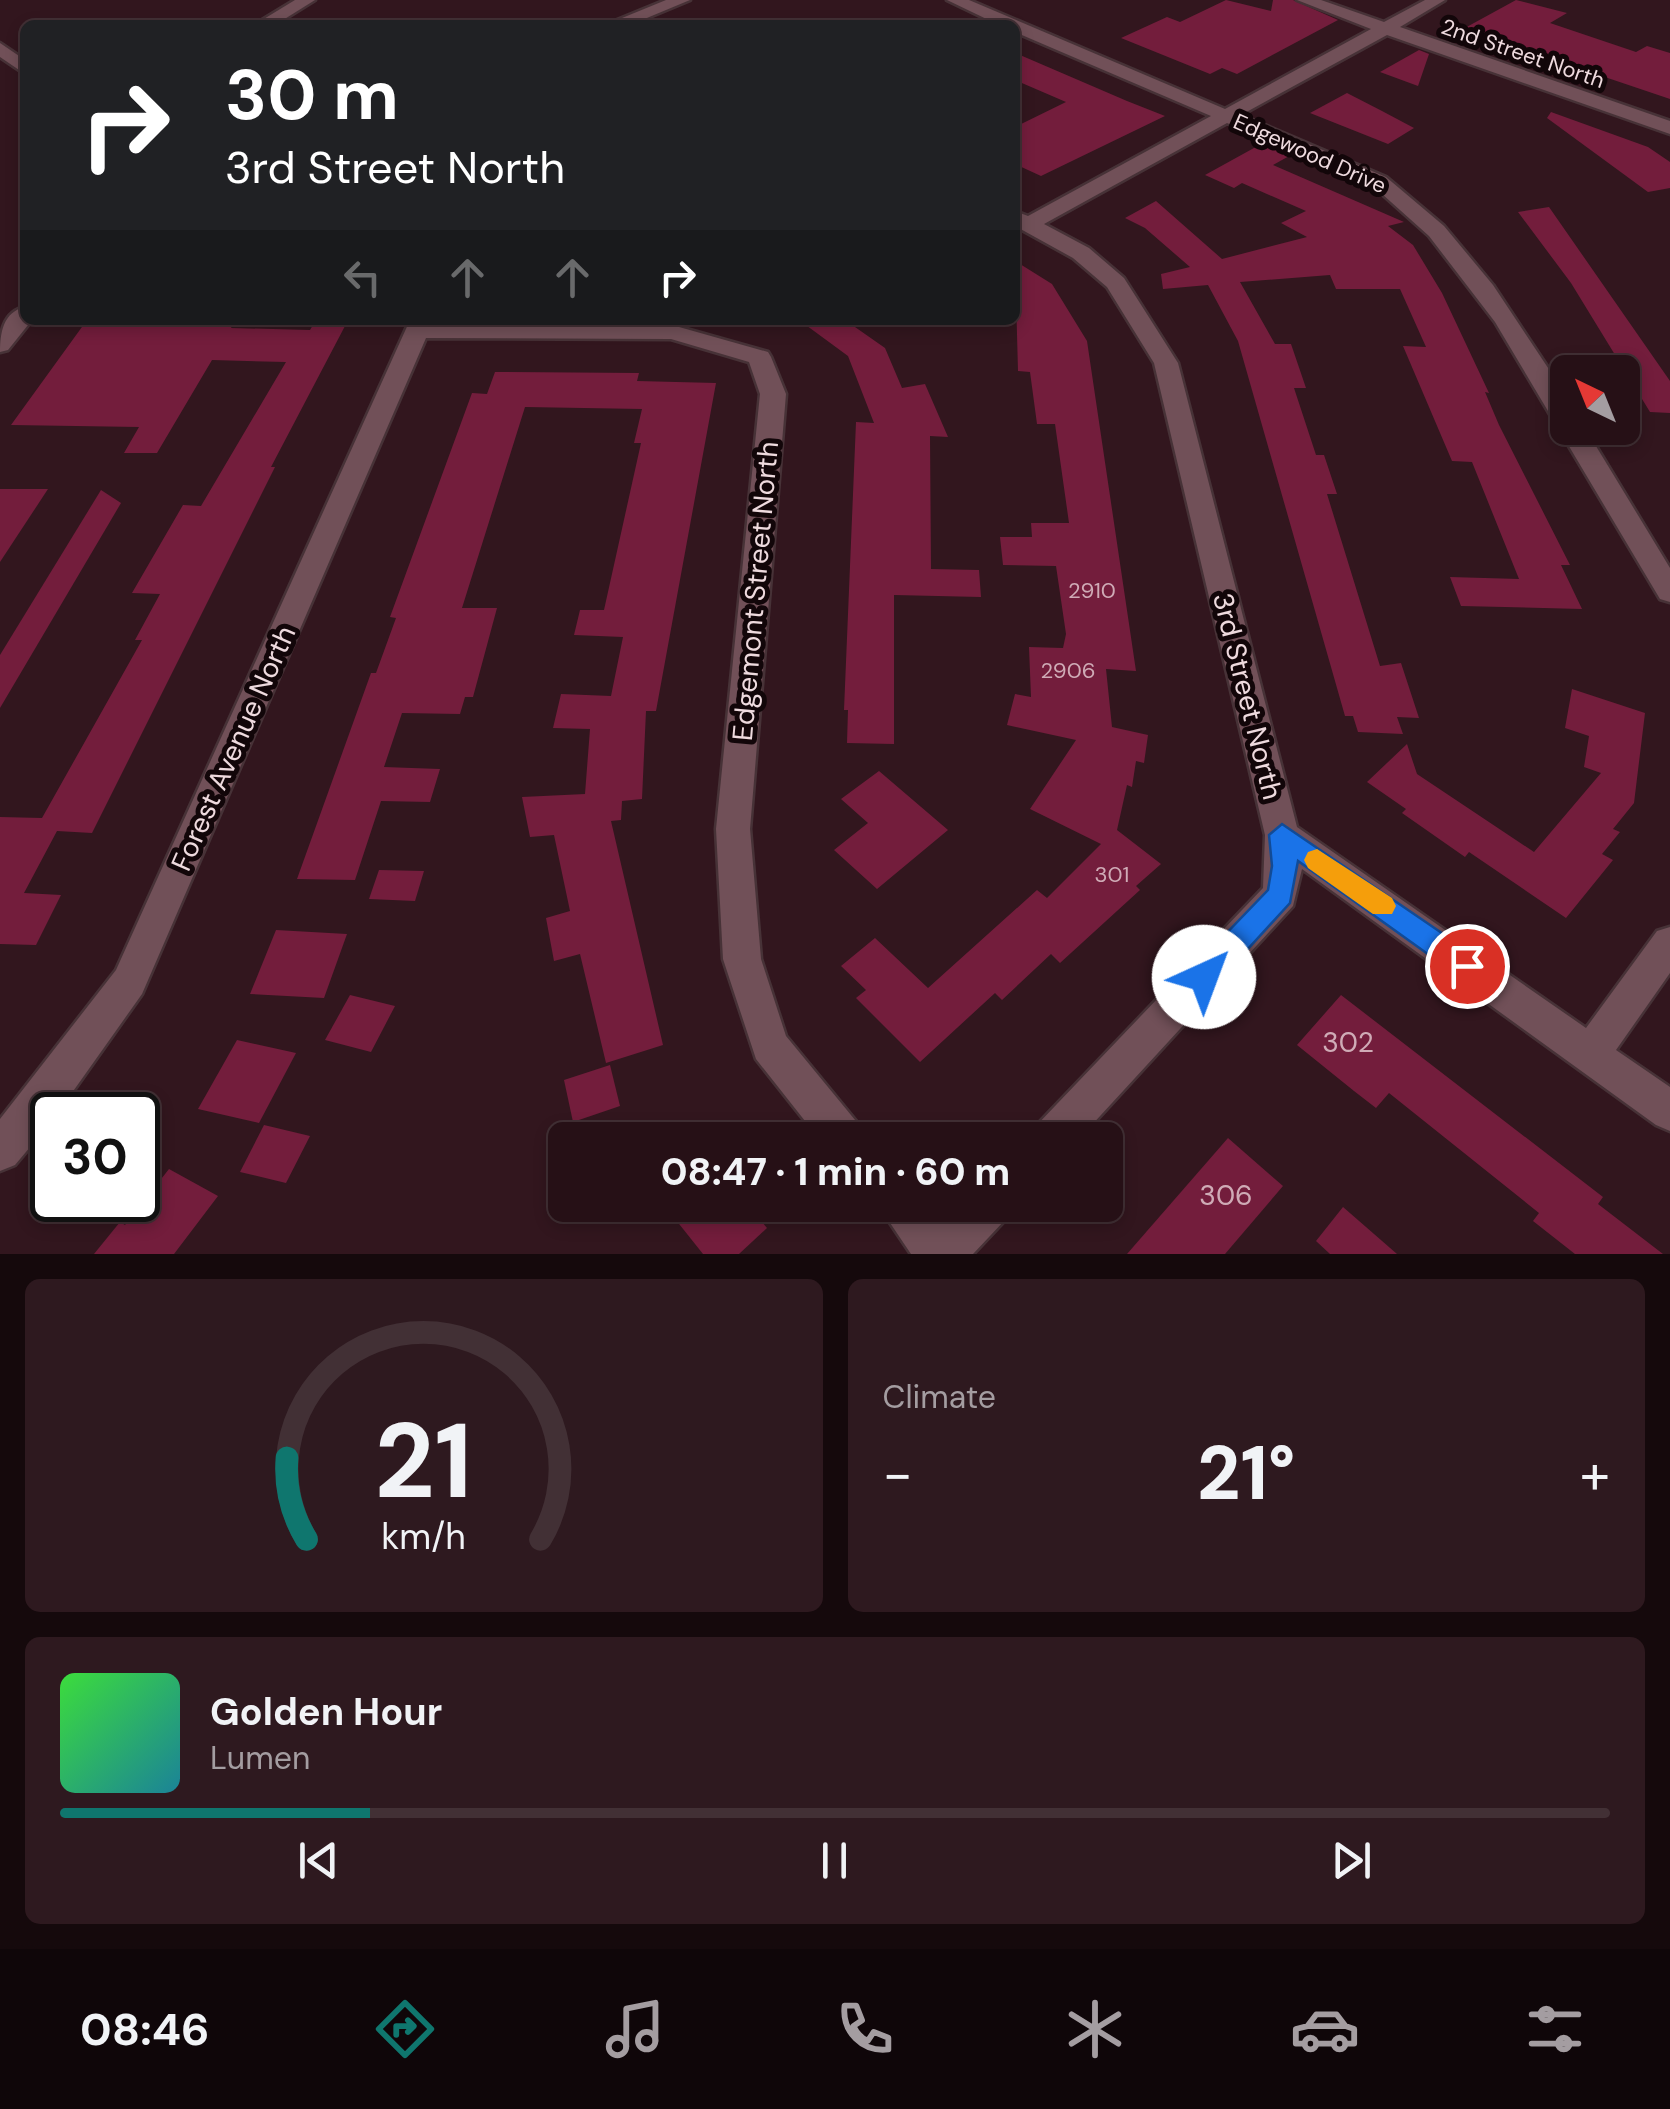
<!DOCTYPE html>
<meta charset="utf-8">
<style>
:root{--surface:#261016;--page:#2e191f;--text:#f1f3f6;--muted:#a49da1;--line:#423035;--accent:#0f766e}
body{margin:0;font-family:"DM Sans",sans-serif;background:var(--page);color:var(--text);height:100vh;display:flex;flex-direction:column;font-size:38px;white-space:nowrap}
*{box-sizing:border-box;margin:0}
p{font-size:32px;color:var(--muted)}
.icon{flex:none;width:55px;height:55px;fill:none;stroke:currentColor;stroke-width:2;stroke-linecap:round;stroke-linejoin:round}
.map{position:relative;height:1254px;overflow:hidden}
.sheet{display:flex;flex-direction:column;gap:25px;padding:25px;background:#15090c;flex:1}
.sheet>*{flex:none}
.banner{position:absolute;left:20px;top:20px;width:1000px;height:305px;border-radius:15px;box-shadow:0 5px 15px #0003,0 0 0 2px var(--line);background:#202124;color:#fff;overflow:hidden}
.needle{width:65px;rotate:317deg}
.buttons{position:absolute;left:1550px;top:355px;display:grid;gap:20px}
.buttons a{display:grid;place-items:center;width:90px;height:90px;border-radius:15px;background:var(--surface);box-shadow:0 5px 15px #0003,0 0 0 2px var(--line);font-size:50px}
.speed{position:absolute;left:30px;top:1092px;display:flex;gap:20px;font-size:50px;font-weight:700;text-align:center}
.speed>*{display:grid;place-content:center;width:130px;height:130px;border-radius:50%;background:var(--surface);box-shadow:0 5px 15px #0003,0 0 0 2px var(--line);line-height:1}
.speed .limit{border:5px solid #111;border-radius:15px;background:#fff;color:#111}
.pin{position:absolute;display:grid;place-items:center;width:85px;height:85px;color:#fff;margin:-42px;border:5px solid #fff;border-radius:50%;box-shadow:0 2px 10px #0007}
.me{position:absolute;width:110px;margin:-55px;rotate:43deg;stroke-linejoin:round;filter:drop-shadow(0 0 8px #0008)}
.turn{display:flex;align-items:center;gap:35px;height:210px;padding:0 40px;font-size:45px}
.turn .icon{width:130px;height:130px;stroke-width:2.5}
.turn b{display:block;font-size:70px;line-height:85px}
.lanes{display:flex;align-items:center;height:95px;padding:0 40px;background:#0003;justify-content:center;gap:50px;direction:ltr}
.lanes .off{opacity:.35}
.big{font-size:75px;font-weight:800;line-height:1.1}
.sheet .tile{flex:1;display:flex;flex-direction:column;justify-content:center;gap:15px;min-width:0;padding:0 35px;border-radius:15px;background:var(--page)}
.sheet .dial{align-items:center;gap:0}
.dial svg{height:260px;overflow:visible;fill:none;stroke:var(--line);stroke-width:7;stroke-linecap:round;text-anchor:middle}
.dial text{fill:var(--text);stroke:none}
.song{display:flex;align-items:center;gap:30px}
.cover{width:120px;height:120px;border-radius:15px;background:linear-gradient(135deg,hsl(120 70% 55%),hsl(190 70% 35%))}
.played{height:10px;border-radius:5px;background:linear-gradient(90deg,var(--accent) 20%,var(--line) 20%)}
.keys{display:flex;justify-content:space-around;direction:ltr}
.heat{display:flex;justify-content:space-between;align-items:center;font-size:55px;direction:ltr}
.sheet .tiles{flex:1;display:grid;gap:25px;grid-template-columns:1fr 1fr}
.tile:last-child{grid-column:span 2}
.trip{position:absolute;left:548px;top:1122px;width:575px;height:100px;border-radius:15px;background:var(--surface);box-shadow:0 5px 15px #0003,0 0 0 2px var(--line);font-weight:800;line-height:100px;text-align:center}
.dock{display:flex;height:160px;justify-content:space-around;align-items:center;background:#0f0609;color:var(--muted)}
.dock .icon{width:70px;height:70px}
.dock .on{color:var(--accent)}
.dock b{font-size:45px;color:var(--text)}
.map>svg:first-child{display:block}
</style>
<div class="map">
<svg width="1670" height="1254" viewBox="0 0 1670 1254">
<rect width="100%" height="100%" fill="#32161e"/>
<!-- building -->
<g fill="#731d3c">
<path d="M1226,0L1271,11L1273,0H1293L1338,20L1237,74L1222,68L1210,74L1121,38L1167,17L1180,22Z"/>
<path d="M1516,0L1567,13L1550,23L1636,52L1647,46L1670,53V99L1463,29Z"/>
<path d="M1419,50L1429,54L1418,86L1380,72Z"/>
<path d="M1020,55L1127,101L1165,116L1041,176L1015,164V127L1066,102L1015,80Z"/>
<path d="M1347,93L1382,111L1414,128L1388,144L1310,113Z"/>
<path d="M1551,112L1648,147L1670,162V188L1648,192L1547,118Z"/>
<path d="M1263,143L1291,155L1273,165L1404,222L1388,226L1413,245L1442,293L1489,393L1485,392L1499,425L1570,565H1561L1582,609L1461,606L1450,577L1519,579L1472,462L1452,461L1403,346L1426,347L1400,289H1336L1330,275L1240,282L1275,344H1291L1306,388H1294L1316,455H1324L1337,494H1327L1380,666L1401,663L1419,718L1397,717L1403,734L1358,732L1353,716H1345L1238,341L1208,285L1163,289L1161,274L1190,267L1145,228L1125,218L1156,201L1222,259L1307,237L1281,223L1306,211L1242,183L1234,188L1205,175Z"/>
<path d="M1549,207L1670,381V413L1650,412L1571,283L1518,212Z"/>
<path d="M1015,261L1052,284L1087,341L1136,671L1106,669L1112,727L1148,735L1144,763L1136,761L1132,787L1127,785L1117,830L1161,864L1136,886L1140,890L1060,963L1051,954L1002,1000L995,993L920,1062L856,998L866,990L841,966L875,938L928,988L1037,890L1047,898L1101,844L1030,809L1076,740L1007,725L1015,694L1031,697L1029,647L1063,648L1066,634L1056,566L1003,565L1000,537H1032L1031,523H1069L1055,424H1037L1030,372L1018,371Z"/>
<path d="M87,320H235L231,328L310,330L313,325L345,326L271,467H275L92,833L57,831L24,893L61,895L36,945L0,944V817L42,818L142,640H135L160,594L132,593L183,505L201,506L286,362L212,360L157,453H124L139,427L11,425Z"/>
<path d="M799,320H845L885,348L902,388L925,384L948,437L930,436L931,569L979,570L981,597L894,595V744L847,743L848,710H844L856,422L874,423L848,356Z"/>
<path d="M495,372L639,373L637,381L716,383L656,711H646L642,799L622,801L621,820L611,821L663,1045L606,1063L580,954L554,961L546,918L570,911L554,835L530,837L522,797L585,794L590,729L553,728L561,694L611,696L623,637L574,635L580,610H604L641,443H634L642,409L525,407L462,608H497L473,697H465L460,714L402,713L384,767L440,769L430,802L381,801L355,880L297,879L371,673H376L396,618L390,617L472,393L487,394Z"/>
<path d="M0,489H48L0,562Z"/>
<path d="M101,490L121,503L0,708V655Z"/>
<path d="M1572,689L1645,713L1634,803L1613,829L1620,832L1602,854L1613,860L1566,918L1469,852L1465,857L1402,813L1406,809L1367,782L1407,744L1417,774L1534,852L1601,773L1584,767L1589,736L1565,728Z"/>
<path d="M879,771L948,830L877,889L834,850L868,823L841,799Z"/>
<path d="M379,870L424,871L415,901L369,899Z"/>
<path d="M276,930L347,934L324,998L250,994Z"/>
<path d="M350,995L395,1006L371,1052L325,1040Z"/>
<path d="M1341,995L1603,1197L1598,1204L1663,1254H1575L1533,1221L1539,1213L1389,1093L1376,1108L1354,1091L1297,1045Z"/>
<path d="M237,1040L296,1053L259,1123L198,1109Z"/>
<path d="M610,1065L620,1106L573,1122L564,1080Z"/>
<path d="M264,1125L310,1136L286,1183L240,1172Z"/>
<path d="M1228,1138L1283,1186L1225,1254H1127Z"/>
<path d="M169,1169L218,1196L174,1254H94L120,1222L125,1225Z"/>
<path d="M664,1205H748L767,1228L739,1254H703Z"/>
<path d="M1343,1207L1397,1254H1330L1316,1241Z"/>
</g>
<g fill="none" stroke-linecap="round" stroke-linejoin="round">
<defs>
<g id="street">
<path d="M295,0H315L275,25H254Z"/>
<path d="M666,0H690L630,25H605Z"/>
<path d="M947,0H969L1225,109L1371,29L1297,0H1321L1384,22L1425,0H1445L1400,27L1670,121V134L1387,35L1241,115L1386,177L1444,226L1493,285L1568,398V428H1585L1670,568V602L1660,599L1495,322L1429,236L1372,185L1227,123L1044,224L1089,248L1124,278L1178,363L1297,827L1586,1028L1657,931L1670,927V973L1616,1050L1670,1087V1131L1656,1125L1302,869L1293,906L1078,1140H1030L1036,1126L1263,888L1265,835L1154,363L1107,287L1073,258L1015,226V211L1028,216L1211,116L1015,32V25H999Z"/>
<path d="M0,43L25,60V74L0,57Z"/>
<path d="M25,307V320H32L8,350L0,352C0,333 3,312 25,307Z"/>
<path d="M410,320H434L432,324L672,325L768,352L771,357L786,394L750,829L761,959L786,1036L860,1126L866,1140H820L756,1059L723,959L716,829L760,394L749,362L671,339L426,338L142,994L52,1121L15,1165L0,1171V1119L116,970Z"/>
<path d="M878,1205H926L942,1224L961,1205H1011L1005,1220L973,1254H911Z"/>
</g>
</defs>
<!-- street casing -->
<use href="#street" stroke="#473237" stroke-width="5"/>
<!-- street -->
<use href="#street" fill="#715058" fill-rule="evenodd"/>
</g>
<!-- route -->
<path fill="#1a73e8" stroke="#114b97" stroke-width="2.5" d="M1282,824L1477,957L1481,966L1477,975L1467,979L1457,975L1298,861L1290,903L1214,986L1204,990L1193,986L1189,977L1193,968L1268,890L1272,866L1269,835Z"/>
<!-- slow -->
<path fill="#f59e0b" d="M1317,849L1392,898L1396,906L1392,914H1373L1308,868L1304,860L1308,852Z"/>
<g text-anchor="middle" stroke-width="10" stroke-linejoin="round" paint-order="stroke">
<!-- far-street labels -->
<g font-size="22" fill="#eedade" stroke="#120609">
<text transform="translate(1523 53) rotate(19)" y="8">2nd Street North</text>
<text transform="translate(1310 153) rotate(24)" y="8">Edgewood Drive</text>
</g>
<!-- number labels -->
<g font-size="22" fill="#cfabb6">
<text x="1092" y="598">2910</text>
<text x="1068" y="678">2906</text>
<text x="1112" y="882">301</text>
</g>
<!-- street labels -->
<g font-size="28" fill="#eedade" stroke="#120609">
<text transform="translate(755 591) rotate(-85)" y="10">Edgemont Street North</text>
<text transform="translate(1248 696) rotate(76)" y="10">3rd Street North</text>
<text transform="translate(233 748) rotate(-66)" y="10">Forest Avenue North</text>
</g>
<!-- near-number labels -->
<g font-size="28" fill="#cfabb6">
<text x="1348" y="1052">302</text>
<text x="1226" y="1205">306</text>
</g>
</g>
</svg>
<div class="buttons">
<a><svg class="needle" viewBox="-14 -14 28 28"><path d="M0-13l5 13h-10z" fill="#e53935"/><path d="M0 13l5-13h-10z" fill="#a49da1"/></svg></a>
</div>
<div class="speed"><div class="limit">30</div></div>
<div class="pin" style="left:1467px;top:966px;background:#d93025"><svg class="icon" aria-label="arrive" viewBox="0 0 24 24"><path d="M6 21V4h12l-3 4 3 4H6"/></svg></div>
<svg class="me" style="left:1204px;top:977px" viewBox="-20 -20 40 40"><circle r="19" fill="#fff"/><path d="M0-13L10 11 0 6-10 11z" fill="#1a73e8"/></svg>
<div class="trip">08:47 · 1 min · 60 m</div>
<div class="banner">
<div class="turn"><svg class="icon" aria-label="right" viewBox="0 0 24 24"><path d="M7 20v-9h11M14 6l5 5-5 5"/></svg><div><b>30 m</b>3rd Street North</div></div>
<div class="lanes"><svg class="icon off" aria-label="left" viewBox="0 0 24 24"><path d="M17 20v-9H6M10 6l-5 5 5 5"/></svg><svg class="icon off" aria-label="ahead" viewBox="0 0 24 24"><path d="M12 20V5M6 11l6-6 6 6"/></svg><svg class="icon off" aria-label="ahead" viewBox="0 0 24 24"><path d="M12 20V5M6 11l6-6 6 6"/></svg><svg class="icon" aria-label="right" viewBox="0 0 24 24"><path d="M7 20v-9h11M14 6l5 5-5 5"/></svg></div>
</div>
</div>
<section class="sheet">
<div class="tiles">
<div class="tile dial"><svg viewBox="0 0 100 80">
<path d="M14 69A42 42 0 1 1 86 69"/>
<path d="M14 69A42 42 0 0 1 8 44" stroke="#0f766e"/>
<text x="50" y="56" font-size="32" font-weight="700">21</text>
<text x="50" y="72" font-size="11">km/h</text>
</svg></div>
<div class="tile"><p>Climate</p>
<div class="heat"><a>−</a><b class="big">21°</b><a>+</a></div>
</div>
<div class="tile">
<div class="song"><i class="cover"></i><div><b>Golden Hour</b><p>Lumen</p></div></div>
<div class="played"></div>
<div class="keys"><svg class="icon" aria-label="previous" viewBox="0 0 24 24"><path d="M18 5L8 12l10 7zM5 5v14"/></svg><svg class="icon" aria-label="pause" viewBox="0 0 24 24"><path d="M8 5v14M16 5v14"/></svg><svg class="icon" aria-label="next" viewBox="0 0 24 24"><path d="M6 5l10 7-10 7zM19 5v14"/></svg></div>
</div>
</div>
</section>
<nav class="dock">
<b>08:46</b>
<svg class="icon on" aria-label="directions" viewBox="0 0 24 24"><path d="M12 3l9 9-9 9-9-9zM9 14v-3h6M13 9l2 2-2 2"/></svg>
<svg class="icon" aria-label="music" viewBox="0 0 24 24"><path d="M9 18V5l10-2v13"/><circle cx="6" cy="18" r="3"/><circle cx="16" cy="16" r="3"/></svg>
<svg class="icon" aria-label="phone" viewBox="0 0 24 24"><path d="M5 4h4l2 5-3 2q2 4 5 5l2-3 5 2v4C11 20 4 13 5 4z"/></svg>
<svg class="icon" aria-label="climate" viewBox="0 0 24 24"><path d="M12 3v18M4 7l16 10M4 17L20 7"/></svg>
<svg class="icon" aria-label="car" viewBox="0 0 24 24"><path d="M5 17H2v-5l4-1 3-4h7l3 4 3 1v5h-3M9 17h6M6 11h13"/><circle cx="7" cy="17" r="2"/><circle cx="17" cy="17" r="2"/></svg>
<svg class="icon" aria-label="filters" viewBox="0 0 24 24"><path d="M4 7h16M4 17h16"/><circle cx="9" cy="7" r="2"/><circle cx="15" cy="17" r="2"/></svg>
</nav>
